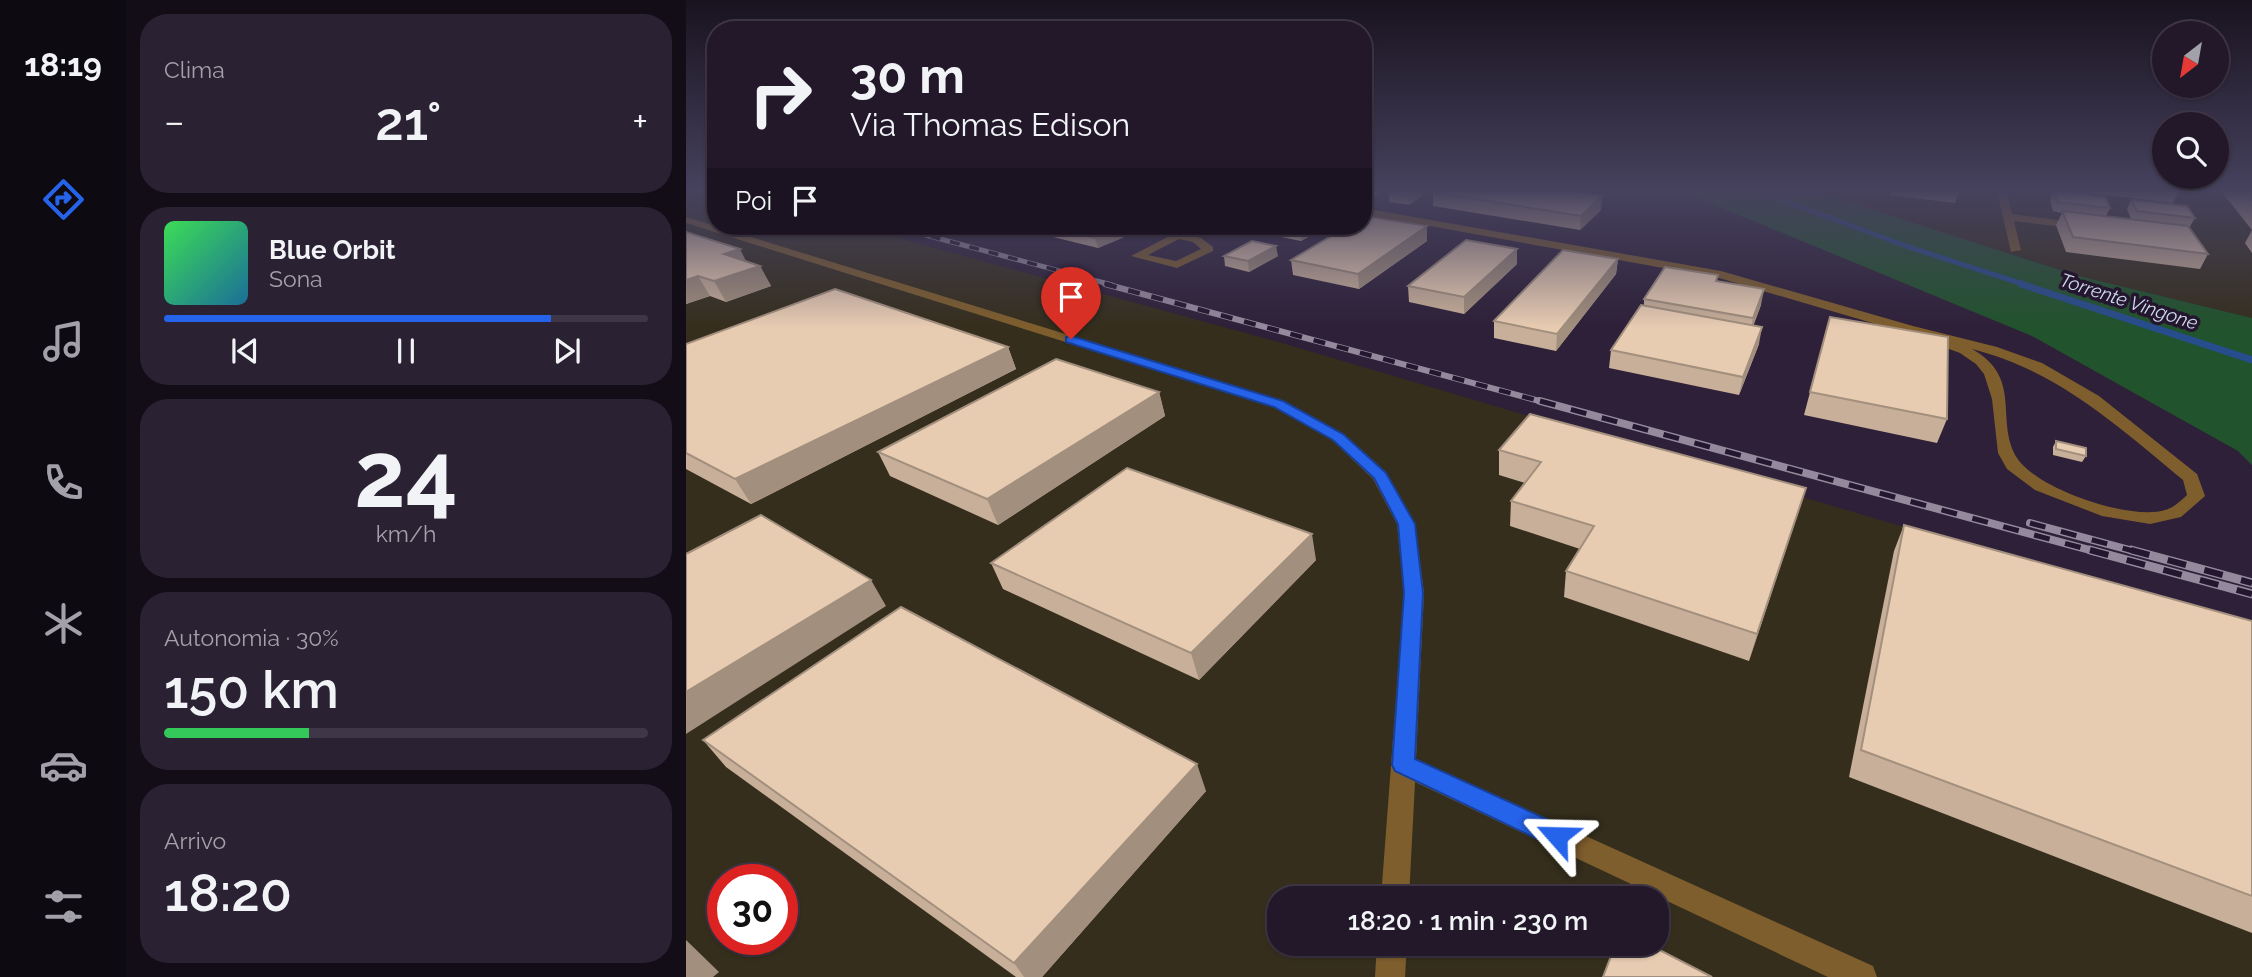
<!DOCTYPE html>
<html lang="it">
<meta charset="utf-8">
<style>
:root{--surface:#22182a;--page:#2a2132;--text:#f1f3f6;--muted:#a2a0a8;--line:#3f3747;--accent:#2563eb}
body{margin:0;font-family:Raleway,sans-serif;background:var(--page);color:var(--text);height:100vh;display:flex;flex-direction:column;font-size:26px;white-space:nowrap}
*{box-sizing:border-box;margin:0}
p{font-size:23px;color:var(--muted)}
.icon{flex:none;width:38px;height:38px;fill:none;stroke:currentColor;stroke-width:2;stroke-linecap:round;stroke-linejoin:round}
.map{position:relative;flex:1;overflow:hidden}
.details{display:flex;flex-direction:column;gap:14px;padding:14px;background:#130d17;width:560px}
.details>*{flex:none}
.banner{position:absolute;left:21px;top:21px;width:665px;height:214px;border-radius:28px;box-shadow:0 2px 5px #0004,0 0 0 2px var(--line);background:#22182a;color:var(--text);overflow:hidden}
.needle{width:46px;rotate:211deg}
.controls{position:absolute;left:1466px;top:21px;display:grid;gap:14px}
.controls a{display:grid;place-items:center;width:77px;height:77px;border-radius:50%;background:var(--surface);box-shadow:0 2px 5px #0004,0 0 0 2px var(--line);font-size:35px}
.speed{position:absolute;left:21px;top:864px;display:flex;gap:14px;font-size:35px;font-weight:700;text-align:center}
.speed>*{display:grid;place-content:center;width:91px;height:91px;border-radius:50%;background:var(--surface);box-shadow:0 2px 5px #0004,0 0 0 2px var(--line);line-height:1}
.speed .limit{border:10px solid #d22;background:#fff;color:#111}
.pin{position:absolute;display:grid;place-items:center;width:60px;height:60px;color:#fff;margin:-72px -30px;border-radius:50% 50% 50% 0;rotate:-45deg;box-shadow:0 0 7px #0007}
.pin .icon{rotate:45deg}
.me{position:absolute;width:77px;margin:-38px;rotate:295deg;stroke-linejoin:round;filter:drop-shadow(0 0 5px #0008)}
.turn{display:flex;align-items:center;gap:24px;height:147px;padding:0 28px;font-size:32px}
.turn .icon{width:91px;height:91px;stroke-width:2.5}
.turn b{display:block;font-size:49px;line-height:60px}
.then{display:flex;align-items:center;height:66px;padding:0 28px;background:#0003;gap:14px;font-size:26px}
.big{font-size:52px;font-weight:600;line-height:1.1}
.details .tile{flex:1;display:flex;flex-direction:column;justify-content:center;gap:10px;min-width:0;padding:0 24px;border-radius:28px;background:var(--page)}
.details .dial{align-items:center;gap:0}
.dial b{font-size:91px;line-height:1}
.song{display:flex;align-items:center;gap:21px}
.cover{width:84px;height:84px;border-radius:10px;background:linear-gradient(135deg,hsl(130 70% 55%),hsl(200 70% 35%))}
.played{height:7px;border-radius:4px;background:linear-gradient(90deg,var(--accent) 80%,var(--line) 80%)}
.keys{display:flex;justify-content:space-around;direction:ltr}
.heat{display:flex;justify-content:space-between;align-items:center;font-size:38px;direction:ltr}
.charge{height:10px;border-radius:5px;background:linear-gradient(90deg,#34c759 30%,var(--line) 0)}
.trip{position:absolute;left:581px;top:886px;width:402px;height:70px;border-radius:28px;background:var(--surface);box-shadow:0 2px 5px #0004,0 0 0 2px var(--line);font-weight:600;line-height:70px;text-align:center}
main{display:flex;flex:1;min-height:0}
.dock{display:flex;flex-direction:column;width:126px;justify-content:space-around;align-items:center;background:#0e0a11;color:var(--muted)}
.dock .icon{width:49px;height:49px}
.dock .on{color:var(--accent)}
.dock b{font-size:32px;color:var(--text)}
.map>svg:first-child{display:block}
</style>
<main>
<nav class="dock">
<b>18:19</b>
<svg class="icon on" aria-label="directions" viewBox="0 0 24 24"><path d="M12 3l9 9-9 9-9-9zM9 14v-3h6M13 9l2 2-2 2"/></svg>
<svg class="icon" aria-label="music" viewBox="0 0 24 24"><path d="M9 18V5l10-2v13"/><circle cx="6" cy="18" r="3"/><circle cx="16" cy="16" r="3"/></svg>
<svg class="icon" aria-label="phone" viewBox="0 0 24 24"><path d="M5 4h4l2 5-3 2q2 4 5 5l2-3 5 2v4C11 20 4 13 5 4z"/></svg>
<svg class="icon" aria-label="climate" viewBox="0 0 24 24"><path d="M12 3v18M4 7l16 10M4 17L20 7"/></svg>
<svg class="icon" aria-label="car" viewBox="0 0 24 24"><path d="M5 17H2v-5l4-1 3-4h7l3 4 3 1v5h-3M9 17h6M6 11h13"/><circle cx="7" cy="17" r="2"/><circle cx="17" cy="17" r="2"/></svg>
<svg class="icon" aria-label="filters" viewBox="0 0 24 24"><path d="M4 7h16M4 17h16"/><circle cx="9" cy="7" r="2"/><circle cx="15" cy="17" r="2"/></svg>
</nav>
<section class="details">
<div class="tile"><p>Clima</p>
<div class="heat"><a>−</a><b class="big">21°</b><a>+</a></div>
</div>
<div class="tile">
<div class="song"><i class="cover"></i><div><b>Blue Orbit</b><p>Sona</p></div></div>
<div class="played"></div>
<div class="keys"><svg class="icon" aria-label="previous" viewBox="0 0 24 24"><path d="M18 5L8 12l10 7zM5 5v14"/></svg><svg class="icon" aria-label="pause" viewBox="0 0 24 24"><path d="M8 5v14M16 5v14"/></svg><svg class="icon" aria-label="next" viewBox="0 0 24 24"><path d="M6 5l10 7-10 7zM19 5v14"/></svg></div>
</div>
<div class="tile dial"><b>24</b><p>km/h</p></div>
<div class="tile"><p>Autonomia · 30%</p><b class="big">150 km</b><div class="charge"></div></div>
<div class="tile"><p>Arrivo</p><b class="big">18:20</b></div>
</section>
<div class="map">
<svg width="1566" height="977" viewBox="0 0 1566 977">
<rect width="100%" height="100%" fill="#2e2038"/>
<!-- industrial -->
<g fill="#352e1d" fill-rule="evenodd">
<path d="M0,191H30V226H169L596,343L1566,630V977H0ZM37,880H96V940H37ZM593,898H971V943H593Z"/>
<path d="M1128,191H1566V318L1393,276Z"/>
</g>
<!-- green -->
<path fill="#21532c" d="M995,191H1128L1393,276L1566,318V465L1552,451L1346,336Z"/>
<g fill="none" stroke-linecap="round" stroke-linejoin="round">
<!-- stream-far1 -->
<path stroke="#274d8c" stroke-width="5" d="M1072,191L1220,246L1340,285"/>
<!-- stream -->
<path stroke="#274d8c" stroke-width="7" d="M1335,284L1566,360"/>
<!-- minor -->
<g fill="#7f5e2d" fill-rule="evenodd">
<path d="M1311,191H1321L1326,214L1394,223L1399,226L1394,229L1328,221L1335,250L1325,252Z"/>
<path d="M677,208L1035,271L1227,326L1311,347L1356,363L1413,396L1511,474L1519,496L1495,517L1464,524L1416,516L1349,490L1321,469L1312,453L1306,399L1298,374L1290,364L1274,353L1217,332L1033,278L677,214ZM1286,349C1372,371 1430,425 1497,480L1501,495C1495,501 1487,508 1479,510C1444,521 1351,489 1331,458C1308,420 1338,378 1286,349Z"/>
<path d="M0,217L597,401L658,434L700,472L729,524L738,593L730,759L1187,966L1191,977H1142L729,782L723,898H695L718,593L711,524L687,479L646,440L587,407L0,223Z"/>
<path d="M503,226H516L502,235L515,238L527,247V251L491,268L445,256ZM493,239L507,242L515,249L490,261L462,255Z"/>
<path d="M691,943H721L719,977H689Z"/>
</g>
<defs>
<path id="rail-far3" d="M206,226L426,285"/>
<path id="rail-far2" d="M419,284L861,403"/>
<g id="rail-far1">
<path d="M854,401L1411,552"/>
<path d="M1344,523L1451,552"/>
</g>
<g id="rail">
<path d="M1404,550L1566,594"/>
<path d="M1445,550L1566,583"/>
</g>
</defs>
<!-- rail-far3 casing -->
<use href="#rail-far3" stroke="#958a9d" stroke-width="5"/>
<!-- rail-far2 casing -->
<use href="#rail-far2" stroke="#958a9d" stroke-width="6"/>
<!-- rail-far1 casing -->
<use href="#rail-far1" stroke="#958a9d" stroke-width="8"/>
<!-- rail casing -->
<use href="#rail" stroke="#958a9d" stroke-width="9"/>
<!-- rail-far3 -->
<use href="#rail-far3" stroke="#24162e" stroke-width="3.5" stroke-dasharray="10" stroke-linecap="butt"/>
<!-- rail-far2 -->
<use href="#rail-far2" stroke="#24162e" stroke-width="4.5" stroke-dasharray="12" stroke-linecap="butt"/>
<!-- rail-far1 -->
<use href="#rail-far1" stroke="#24162e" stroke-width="5" stroke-dasharray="16" stroke-linecap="butt"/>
<!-- rail -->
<use href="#rail" stroke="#24162e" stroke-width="6" stroke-dasharray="19" stroke-linecap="butt"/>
</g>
<!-- wall -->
<g fill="#c8af99">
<path d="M677,191H697L689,196L677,194Z"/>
<path d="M743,191L723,205L703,202V193Z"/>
<path d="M748,191H901L899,194L916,196L915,210L894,230L747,206V192Z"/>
<path d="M1204,191H1273L1269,203L1204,195Z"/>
<path d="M1367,191L1424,208L1420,216L1445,219L1441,209L1445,200L1509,218L1503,228L1522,254L1514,269L1380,252L1370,225L1376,213L1367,211L1364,200Z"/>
<path d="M1387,191H1493L1487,203Z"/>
<path d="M1535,191H1566V230Z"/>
<path d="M360,226H454L455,230L412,248L363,236Z"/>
<path d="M550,226H642L615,241L551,228Z"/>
<path d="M1566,230V253L1559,243Z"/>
<path d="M0,232L61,262L74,266L85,286L40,302L24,296L0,304Z"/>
<path d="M741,241L673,289L607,275L605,260Z"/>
<path d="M538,256H592L563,272L539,266Z"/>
<path d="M932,259L930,274L870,351L808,338V321Z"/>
<path d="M831,264L778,314L723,302L722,286Z"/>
<path d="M1031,281L1075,305L1067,326L1073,344L1053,395L923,368L925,350L958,306V299Z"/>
<path d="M1144,317L1261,419L1251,443L1118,415Z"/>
<path d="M0,344L322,347L330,369L65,504L0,469Z"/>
<path d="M473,392L479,416L312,525L204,476L192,452Z"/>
<path d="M1370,441L1400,456L1396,462L1367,455V447Z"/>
<path d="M813,450L1112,513L1063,661L878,597L880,571L894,549L824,526L825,501L839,483L813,475Z"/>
<path d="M1218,525L1566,621V933L1163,777L1208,551Z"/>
<path d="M630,560L513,680L317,589L305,563Z"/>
<path d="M17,740L520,791L356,977H330L40,767Z"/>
</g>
<!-- shaded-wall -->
<g fill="#a28f7d">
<path d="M689,191H697L689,196Z"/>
<path d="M729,191H743L723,205L722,196Z"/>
<path d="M916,196L915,210L894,230L895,216Z"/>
<path d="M440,226H454L455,230L412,248L409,238Z"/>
<path d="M615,226H642L615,241L613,227Z"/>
<path d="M741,226V241L673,289L672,274Z"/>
<path d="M590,246L592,256L563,272L562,261Z"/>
<path d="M54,249L64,269L38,254Z"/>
<path d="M831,249V264L778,314V297Z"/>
<path d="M932,259L930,274L870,351L871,334Z"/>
<path d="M74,266L85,286L40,302L28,281Z"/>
<path d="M12,276L24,296L0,304V280Z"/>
<path d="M1078,289L1075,305L1064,335L1067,318Z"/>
<path d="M1076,327L1073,344L1053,395L1057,377Z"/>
<path d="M322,347L330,369L65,504L49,479Z"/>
<path d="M473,392L479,416L312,525L301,499Z"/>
<path d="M1120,488L1112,513L1063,661L1071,634Z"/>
<path d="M626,534L630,560L513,680L505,653Z"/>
<path d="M185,580L200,606L0,734V692Z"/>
<path d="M511,764L520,791L356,977H338L328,963Z"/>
<path d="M0,940L33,972L27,977H0Z"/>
</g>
<!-- building -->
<g fill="#e8ccb2" stroke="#a28f7d" stroke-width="2">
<path d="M705,191H729L722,196L703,193Z"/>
<path d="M748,191H885L916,196L895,216L747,192Z"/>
<path d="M1368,191L1419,197L1424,208L1371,202Z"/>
<path d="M1559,191H1566V200Z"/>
<path d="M1445,200L1501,206L1509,218L1451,211Z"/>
<path d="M1376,211L1502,226L1522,254L1387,237Z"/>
<path d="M679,216L741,226L672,274L605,260L662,226H677V217Z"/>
<path d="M360,226H440L409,238Z"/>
<path d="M0,232L54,249L38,254L74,266L28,281L12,276L0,280Z"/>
<path d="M780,240L831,249L778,297L722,286Z"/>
<path d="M566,241L590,246L562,261L538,256Z"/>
<path d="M877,250L932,259L871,334L808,321Z"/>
<path d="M979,267L1032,275L1030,281L1078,289L1067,318L958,299Z"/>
<path d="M149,289L322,347L49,479L0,453V344Z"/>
<path d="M955,305L1076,327L1057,377L925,350Z"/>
<path d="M1144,317L1262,337L1261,419L1124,392Z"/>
<path d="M370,359L473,392L301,499L192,452Z"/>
<path d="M844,414L1120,488L1071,634L880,571L908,526L825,501L855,462L813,450Z"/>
<path d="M1370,441L1400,448V456L1370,449Z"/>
<path d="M441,468L626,534L505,653L305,563Z"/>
<path d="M75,515L185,580L0,692V554Z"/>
<path d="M1218,525L1566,621V896L1175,750Z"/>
<path d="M215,607L511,764L328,963L17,740Z"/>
<path d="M930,943H960L1026,977H917Z"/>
</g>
<!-- sky -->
<linearGradient id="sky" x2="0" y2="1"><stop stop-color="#19121f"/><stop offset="0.58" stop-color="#46425e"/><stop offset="1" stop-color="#46425e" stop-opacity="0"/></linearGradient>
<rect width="1566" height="328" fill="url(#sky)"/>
<!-- route -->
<path fill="#2563eb" stroke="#184099" stroke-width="2" d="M385,336L597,401L657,434L700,473L729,524L737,593L729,759L880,828L883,836L880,844L871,847L862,844L709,771L706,765L718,593L712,524L688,478L647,440L588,407L380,342V337Z"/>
<g text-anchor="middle" stroke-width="7" stroke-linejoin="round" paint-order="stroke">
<!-- far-water labels -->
<g font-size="19" font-style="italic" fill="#cedaed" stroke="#24162e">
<text transform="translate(1443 301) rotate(18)" y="7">Torrente Vingone</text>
</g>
</g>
</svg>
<div class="controls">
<a><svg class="needle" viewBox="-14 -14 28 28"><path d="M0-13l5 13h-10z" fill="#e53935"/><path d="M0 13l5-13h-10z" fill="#a2a0a8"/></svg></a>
<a><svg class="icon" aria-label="search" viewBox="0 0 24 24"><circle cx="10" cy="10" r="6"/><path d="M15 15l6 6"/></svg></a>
</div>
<div class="speed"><div class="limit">30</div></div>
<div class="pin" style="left:385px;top:339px;background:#d93025"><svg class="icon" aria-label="arrive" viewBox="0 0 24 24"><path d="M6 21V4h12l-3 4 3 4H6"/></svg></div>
<svg class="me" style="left:871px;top:836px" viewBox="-20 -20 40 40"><path d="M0-17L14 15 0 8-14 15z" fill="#2563eb" stroke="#fff" stroke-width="4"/></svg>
<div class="trip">18:20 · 1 min · 230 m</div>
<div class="banner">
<div class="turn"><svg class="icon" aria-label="right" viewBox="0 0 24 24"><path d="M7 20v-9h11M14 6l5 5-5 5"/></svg><div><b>30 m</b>Via Thomas Edison</div></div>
<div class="then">Poi<svg class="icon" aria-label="arrive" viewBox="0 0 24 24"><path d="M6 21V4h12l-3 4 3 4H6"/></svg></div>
</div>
</div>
</main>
